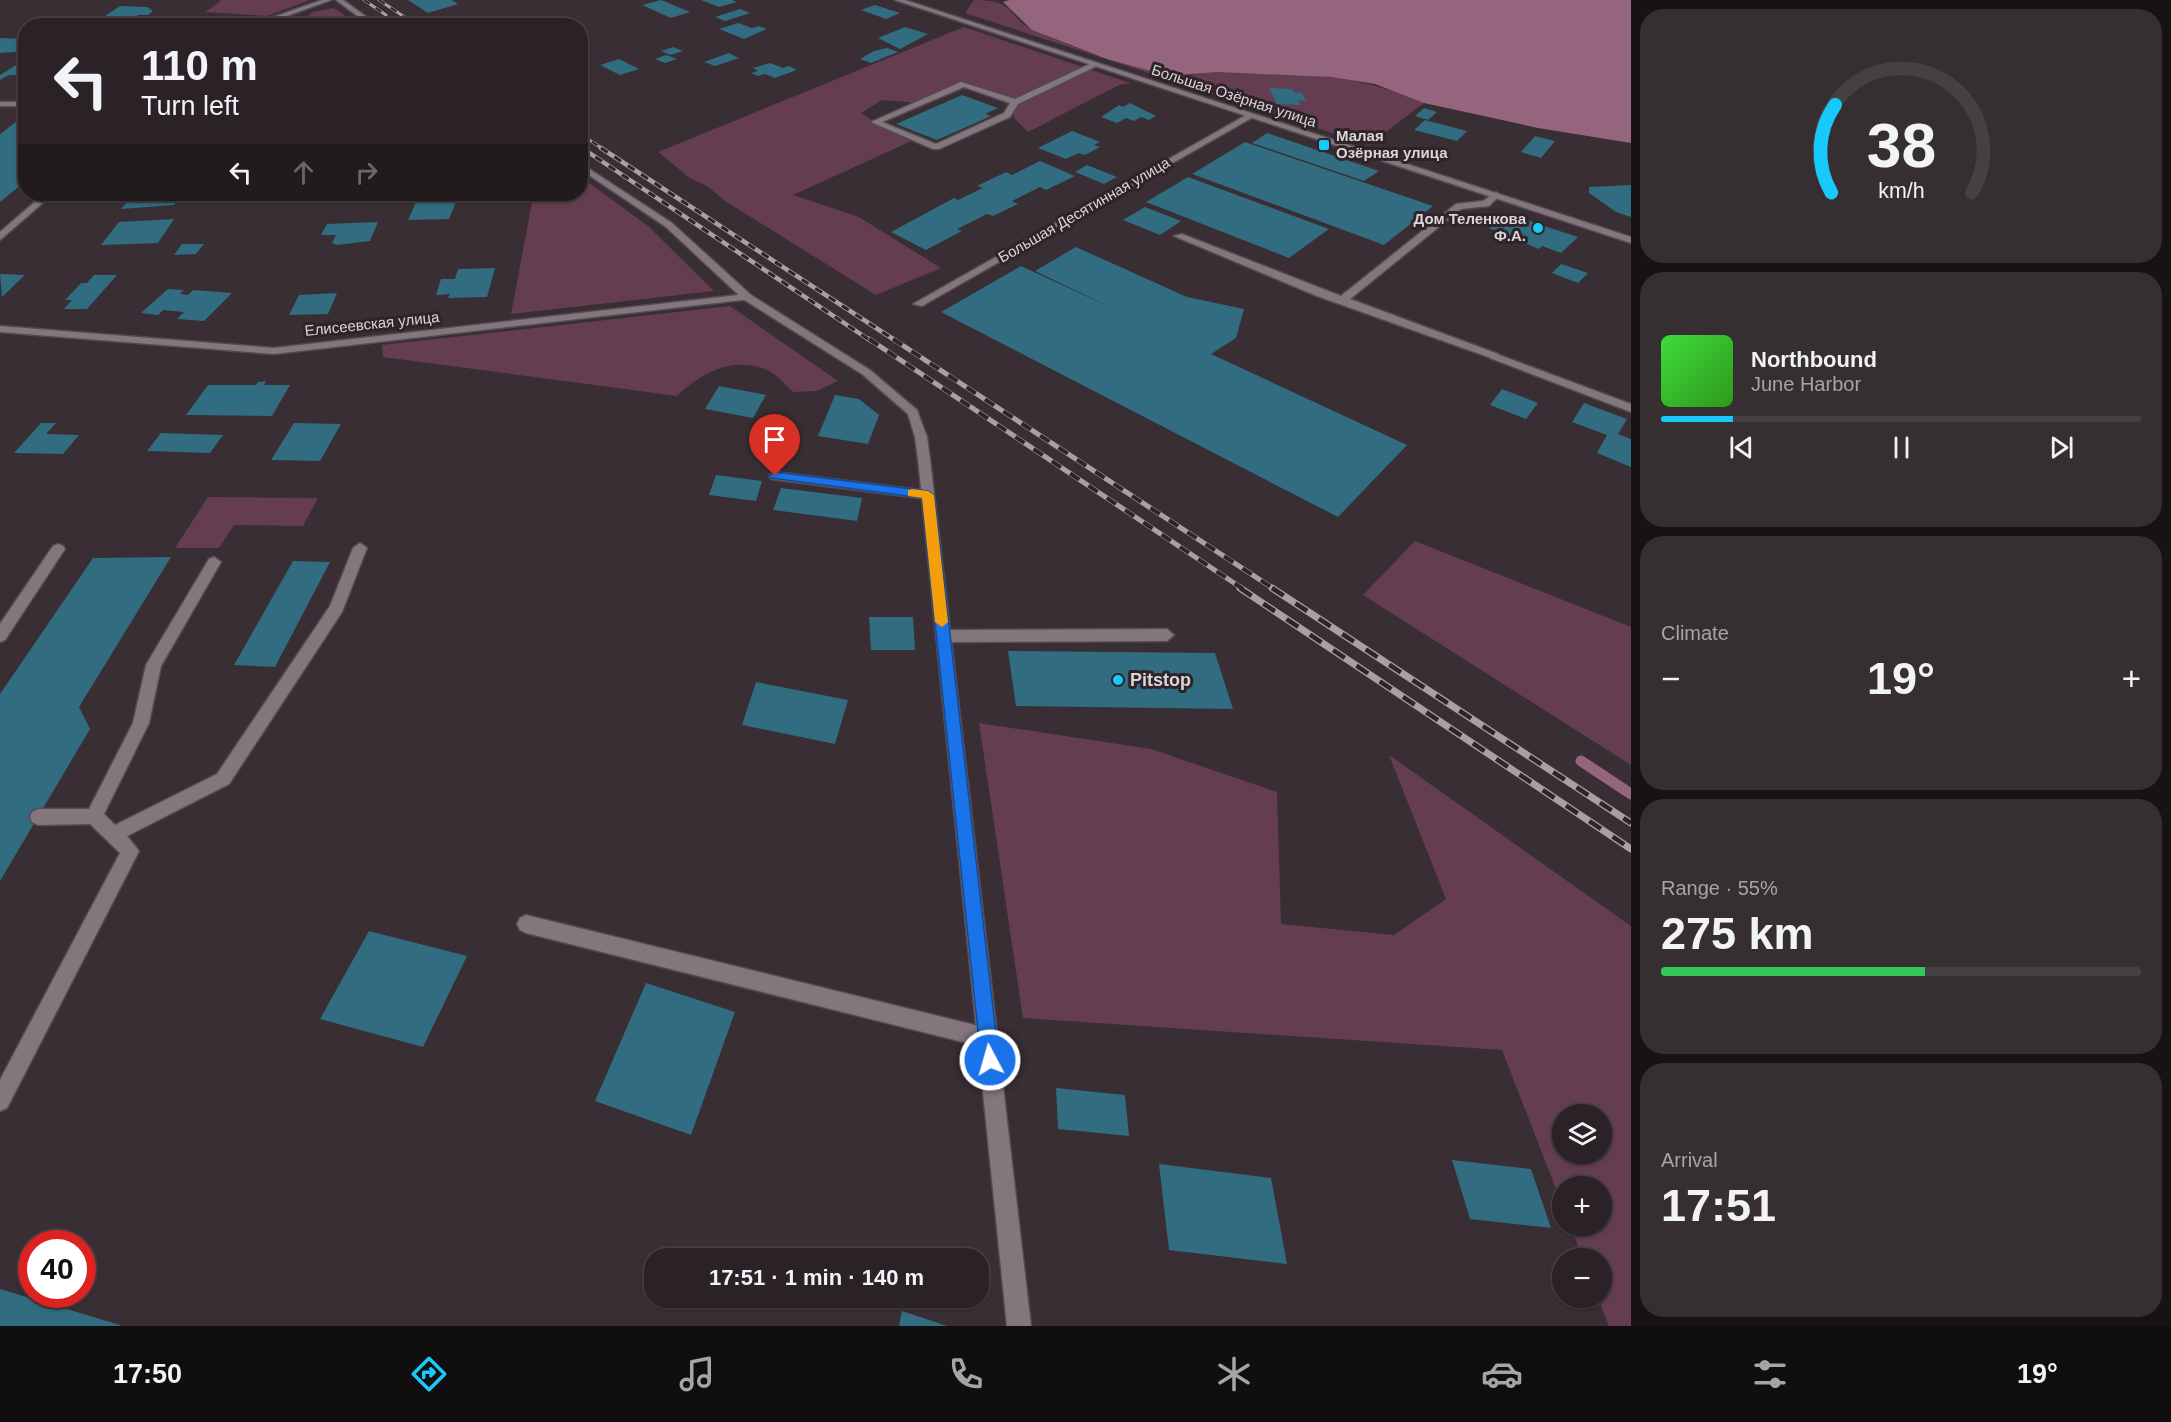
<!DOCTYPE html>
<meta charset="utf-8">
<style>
:root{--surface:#2a2226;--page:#362f32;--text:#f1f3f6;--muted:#a5a4a7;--line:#463f43;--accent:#18cafc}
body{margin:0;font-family:Arial,sans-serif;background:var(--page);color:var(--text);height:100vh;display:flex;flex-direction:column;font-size:22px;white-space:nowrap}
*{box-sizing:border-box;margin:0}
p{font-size:20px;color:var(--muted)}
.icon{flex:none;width:33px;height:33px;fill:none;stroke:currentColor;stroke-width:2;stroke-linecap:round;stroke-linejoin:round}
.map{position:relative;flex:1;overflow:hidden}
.side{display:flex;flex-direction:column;gap:9px;padding:9px;background:#171315;width:540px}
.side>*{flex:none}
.banner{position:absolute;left:18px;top:18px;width:570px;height:183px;border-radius:24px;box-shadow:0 2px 4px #0004,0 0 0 2px var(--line);background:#2a2226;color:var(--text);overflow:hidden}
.buttons{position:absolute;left:1552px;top:1104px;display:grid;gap:12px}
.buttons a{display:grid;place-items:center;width:60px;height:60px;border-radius:50%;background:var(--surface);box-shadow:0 2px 4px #0004,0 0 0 2px var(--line);font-size:30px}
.speed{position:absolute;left:18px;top:1230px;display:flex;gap:12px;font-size:30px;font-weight:700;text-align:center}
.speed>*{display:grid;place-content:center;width:78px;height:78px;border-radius:50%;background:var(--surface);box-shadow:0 2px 4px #0004,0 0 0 2px var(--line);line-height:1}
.speed .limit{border:9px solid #d22;background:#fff;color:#111}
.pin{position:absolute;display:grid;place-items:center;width:51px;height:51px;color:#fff;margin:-62px -26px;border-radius:50% 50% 50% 0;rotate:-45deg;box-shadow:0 0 6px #0007}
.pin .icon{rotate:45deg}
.me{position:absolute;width:66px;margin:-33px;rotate:354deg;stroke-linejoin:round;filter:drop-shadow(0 0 4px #0008)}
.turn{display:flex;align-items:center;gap:21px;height:126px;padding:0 24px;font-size:27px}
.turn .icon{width:78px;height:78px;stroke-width:2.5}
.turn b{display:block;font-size:42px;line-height:51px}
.lanes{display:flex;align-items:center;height:57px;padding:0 24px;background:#0003;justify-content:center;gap:30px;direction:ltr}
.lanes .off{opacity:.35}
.big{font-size:45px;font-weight:600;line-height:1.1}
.side .widget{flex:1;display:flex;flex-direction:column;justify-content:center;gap:9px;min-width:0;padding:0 21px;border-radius:24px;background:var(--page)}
.side .dial{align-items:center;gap:0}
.dial svg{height:156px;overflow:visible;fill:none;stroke:var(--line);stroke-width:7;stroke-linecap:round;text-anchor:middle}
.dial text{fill:var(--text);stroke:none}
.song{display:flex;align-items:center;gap:18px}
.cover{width:72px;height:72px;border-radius:9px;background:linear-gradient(135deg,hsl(120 70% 55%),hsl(110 70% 35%))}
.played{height:6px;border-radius:3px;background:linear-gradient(90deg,var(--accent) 15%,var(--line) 15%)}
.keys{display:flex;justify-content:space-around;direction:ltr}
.heat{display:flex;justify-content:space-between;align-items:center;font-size:33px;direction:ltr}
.charge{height:9px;border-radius:4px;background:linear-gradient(90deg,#34c759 55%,var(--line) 0)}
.trip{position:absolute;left:644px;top:1248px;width:345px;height:60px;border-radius:24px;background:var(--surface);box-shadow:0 2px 4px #0004,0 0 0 2px var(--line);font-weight:600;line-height:60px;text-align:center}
.tabs{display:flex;height:96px;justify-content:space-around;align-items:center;background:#110e0f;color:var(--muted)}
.tabs .icon{width:42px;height:42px}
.tabs .active{color:var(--accent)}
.tabs b{font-size:27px;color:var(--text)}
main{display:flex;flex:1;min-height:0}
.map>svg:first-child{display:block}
</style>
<main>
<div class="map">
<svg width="1631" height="1326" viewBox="0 0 1631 1326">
<rect width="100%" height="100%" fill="#382e33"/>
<!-- green -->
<g fill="#643d51" fill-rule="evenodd">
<path d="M217,0H310L267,16L205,12L221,1Z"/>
<path d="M974,0C1020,0 1005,18 1036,31C1078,50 1123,65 1169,75C1185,78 1203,72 1219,72C1288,71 1360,74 1424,103L1369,145L965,13Z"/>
<path d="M334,8L358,25H322L308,16L313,12Z"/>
<path d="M964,27L1130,83L1119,85L1028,132L1014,118V102L964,84L920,103L882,100L861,113L875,122L916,139L793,195L859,217L941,268L876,295L725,201L708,187L690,178L658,152Z"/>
<path d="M581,177L648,226L714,291L511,314L533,197L493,199L432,196L438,194H580Z"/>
<path d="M730,306L838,381L817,391L793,392C785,385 777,374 767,370C733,356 702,372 677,396L383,357L382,345Z"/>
<path d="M208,497L318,498L303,526L234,525L219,548H175Z"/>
<path d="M1415,541L1631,627V765L1363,595Z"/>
<path d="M979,723L1151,749L1277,792L1281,924L1394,935L1446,899L1389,755L1631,926V1326H1609L1598,1298H1602V1258H1583L1570,1226H1602V1186H1563V1207L1502,1050L1023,1018ZM1563,1114H1602V1154H1563Z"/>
</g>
<!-- water -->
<path fill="#94657d" d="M1009,0H1631V143L1538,128L1424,103L1375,84L1331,77L1218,72L1169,76L1107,59L1032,30L1003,2Z"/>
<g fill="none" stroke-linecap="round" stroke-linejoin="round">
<!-- stream -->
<path stroke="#94657d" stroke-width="11" d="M1581,761L1631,794"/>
</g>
<!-- building -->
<g fill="#316c81">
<path d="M408,0H452L458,4L428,13Z"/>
<path d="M661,0L690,12L671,18L642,5Z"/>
<path d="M701,0H732L737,2L719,7Z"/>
<path d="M875,5L900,13L886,19L861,10Z"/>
<path d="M120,6L147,7L153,11L148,15H138L122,26H90Z"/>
<path d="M740,9L750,13L725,21L715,17Z"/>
<path d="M738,23L752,28L759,26L767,29L744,39L719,29Z"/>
<path d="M905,27L928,34L900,49L878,38Z"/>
<path d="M0,38L26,39V47L15,52L0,53Z"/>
<path d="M673,47L683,51L670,55L661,51Z"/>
<path d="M887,48L898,52L871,63L860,59L874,51Z"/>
<path d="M729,53L739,58L715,66L704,62Z"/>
<path d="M666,55L677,59L665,63L655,59Z"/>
<path d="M26,59V75H9L0,80V75Z"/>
<path d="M619,59L639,69L620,75L600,65Z"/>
<path d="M770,63L783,68L789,66L797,70L775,78L765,74L758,76L751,73L758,71L753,68Z"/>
<path d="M1269,88L1292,89L1294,92L1302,93L1307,101L1298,100L1301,105L1277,104Z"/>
<path d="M962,95L998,108L985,114L991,116L937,140L896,124Z"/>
<path d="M1130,103L1156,116L1149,120L1141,117L1134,121L1126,118L1117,123L1101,117L1119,105L1123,107Z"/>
<path d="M1424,108L1437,112L1428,120L1415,116Z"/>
<path d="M20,119H26V181L0,202V134Z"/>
<path d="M1425,120L1467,131L1457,141L1414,130Z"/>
<path d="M1072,131L1100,142L1094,145L1100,147L1085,155L1079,153L1066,159L1038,148Z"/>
<path d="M1267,133L1379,171L1364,181L1252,143Z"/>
<path d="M1535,136L1555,141L1541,158L1521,152Z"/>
<path d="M1245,142L1433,206L1384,245L1192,174Z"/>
<path d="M1040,161L1075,176L1046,190L1040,187L1012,201L1018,204L993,216L987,214L957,229L962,231L926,250L891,232L954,198L958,200L983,188L977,186L1006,172L1012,175Z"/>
<path d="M1087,165L1117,177L1104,184L1075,172Z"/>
<path d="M1188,177L1329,229L1289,258L1146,202Z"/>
<path d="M1631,185V217L1616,212L1589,193V187Z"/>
<path d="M147,194H182L174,205L121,209L132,196Z"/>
<path d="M250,194H317L315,198L246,201Z"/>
<path d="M457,199L449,219L408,220L417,200Z"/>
<path d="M1145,207L1181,221L1160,235L1123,220Z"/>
<path d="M1507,213L1541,225L1578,237L1561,253L1542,246L1539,249L1489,228Z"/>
<path d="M174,219L158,243L101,245L119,222Z"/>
<path d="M378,222L370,241L337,245L332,243L336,235H321L327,224Z"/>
<path d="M182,244H204L196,254L174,255Z"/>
<path d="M1076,247L1187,297L1244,309L1236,338L1211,354L1407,445L1338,517L941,312L1021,266L1114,309L1035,271Z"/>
<path d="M1561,264L1588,273L1578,283L1552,273Z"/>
<path d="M495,268L487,297L448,298L450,294L436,295L441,279H455L458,269Z"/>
<path d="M0,274L25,275L2,297Z"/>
<path d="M94,275H117L87,309H64L72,300H65L81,283H87Z"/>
<path d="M168,289L184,290L180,294L188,295L193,290L232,293L204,321L177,319L184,312L163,310L158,315L141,313Z"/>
<path d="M337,293L328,314L289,315L299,295Z"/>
<path d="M266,381L264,385H290L272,416L186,415L208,385H256L258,382Z"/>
<path d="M719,386L766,395L753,418L705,409Z"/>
<path d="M1502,389L1538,403L1526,419L1490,405Z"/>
<path d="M835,395L859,399L879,415L868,444L818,436Z"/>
<path d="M1584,403L1627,419L1618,434L1631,439V467L1597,453L1607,435L1572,422Z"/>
<path d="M41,423H56L46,434L79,435L63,454L14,453Z"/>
<path d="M294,423L341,424L320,461L271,460Z"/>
<path d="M161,433L223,435L210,453L147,451Z"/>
<path d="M716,475L762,481L756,501L709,495Z"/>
<path d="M781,488L862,498L857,521L773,510Z"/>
<path d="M171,557L79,707L90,729L0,881V694L93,558Z"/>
<path d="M293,561L330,562L275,667L234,665Z"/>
<path d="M869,617H913L915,650H871Z"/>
<path d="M1008,651L1215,653L1233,709L1016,706Z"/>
<path d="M756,682L848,700L835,744L742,725Z"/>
<path d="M369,931L467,956L423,1047L320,1019Z"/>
<path d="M646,983L735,1012L691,1135L595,1101Z"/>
<path d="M1056,1088L1125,1095L1129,1136L1058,1129Z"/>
<path d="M1452,1160L1531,1169L1551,1228L1470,1219Z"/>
<path d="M1159,1164L1271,1178L1287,1264L1169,1250Z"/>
<path d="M0,1289L120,1325V1326H0Z"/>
<path d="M902,1311L947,1326H899Z"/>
</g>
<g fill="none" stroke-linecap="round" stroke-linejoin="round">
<defs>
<g id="service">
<path d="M1092,63L1099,65L1018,104L1010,117L939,149H933L871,122L961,82L1015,99ZM964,87L1010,103L1004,113L936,144L882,122Z"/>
<path d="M1496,192L1500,195L1489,206L1461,209L1350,299L1498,354V358L1494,359L1317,296L1174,236L1182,234L1341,296L1456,204L1483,201Z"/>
<path d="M775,472L928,491L934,495L928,499L771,479L769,476Z"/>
<path d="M360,543L367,548L342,612L229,784L127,836L139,851L136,857L7,1108L0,1111V1080L120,853L90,824L38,825L32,822L30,817L32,812L38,809H89L133,723L146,665L209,559L214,557L221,562L161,666L149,723L104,814L115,825L217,774L330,606L353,548Z"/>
<path d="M58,544L63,546L65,549L63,552L5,640L0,642V624L53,546Z"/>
<path d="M1167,629L1174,635L1167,641L943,642L936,636L943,630Z"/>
<path d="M526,915L987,1028L994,1031L997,1038L994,1045L987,1048L526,933L520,930L517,924L520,918Z"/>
</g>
<g id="minor">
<rect x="0" y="102" width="26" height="4"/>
<path d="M1248,114L1255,116L922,306L913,304Z"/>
<path d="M747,294L752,297L751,299L274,354L0,332V326L274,348Z"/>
<path d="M1494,353L1631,404V412L1490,358V354Z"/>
</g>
<g id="tertiary">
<path d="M322,0H331L259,26H248Z"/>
<path d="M336,0H343L379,26H371Z"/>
<path d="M895,0H905L1631,237V243Z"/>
<path d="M580,163L672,223L751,295L870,370L917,410L927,437L930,459L1031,1326H1007L918,459L915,437L908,414L862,374L743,299L666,227L580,169Z"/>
<path d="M44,194H53L0,240V232Z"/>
</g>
</defs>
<!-- service casing -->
<use href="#service" stroke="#544b50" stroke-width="3"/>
<!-- minor casing -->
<use href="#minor" stroke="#544b50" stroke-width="3"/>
<!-- tertiary casing -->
<use href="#tertiary" stroke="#544b50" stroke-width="3"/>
<!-- service -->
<use href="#service" fill="#83777d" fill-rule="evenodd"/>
<!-- minor -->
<use href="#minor" fill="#83777d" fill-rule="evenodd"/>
<!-- tertiary -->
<use href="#tertiary" fill="#83777d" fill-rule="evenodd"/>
<defs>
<g id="rail-far3">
<path d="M364,0L386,15"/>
<path d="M379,0L418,26"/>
<path d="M580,134L603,149"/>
<path d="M580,146L585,149"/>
</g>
<g id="rail-far2">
<path d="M582,148L871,341"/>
<path d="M601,148L896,341"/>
</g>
<g id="rail-far1">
<path d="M869,339L1243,589"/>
<path d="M893,339L1274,589"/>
</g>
<g id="rail">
<path d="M1240,588L1631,849"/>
<path d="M1272,588L1631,823"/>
</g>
</defs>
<!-- rail-far3 casing -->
<use href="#rail-far3" stroke="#a8a0a3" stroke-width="3"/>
<!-- rail-far2 casing -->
<use href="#rail-far2" stroke="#a8a0a3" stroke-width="4.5"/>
<!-- rail-far1 casing -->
<use href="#rail-far1" stroke="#a8a0a3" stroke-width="5"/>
<!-- rail casing -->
<use href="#rail" stroke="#a8a0a3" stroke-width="7"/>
<!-- rail-far3 -->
<use href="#rail-far3" stroke="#2e2429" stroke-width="2" stroke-dasharray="7" stroke-linecap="butt"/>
<!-- rail-far2 -->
<use href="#rail-far2" stroke="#2e2429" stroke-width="3" stroke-dasharray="8" stroke-linecap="butt"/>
<!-- rail-far1 -->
<use href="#rail-far1" stroke="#2e2429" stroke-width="4" stroke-dasharray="11" stroke-linecap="butt"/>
<!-- rail -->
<use href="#rail" stroke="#2e2429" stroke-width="4.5" stroke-dasharray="14" stroke-linecap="butt"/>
</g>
<!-- route -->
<path fill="#1a73e8" stroke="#114b97" stroke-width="1.5" d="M775,472L928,491L934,495L999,1060L996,1067L990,1069L983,1067L981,1060L922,498L771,478L769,476Z"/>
<!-- slow -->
<path fill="#f59e0b" d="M912,489L928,491L934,495L948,622L942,627L935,622L922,498L908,496V490Z"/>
<!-- markers -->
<g fill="#18cafc" stroke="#2e2429" stroke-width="2">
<rect x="1318" y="139" width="12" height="12" rx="3"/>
<circle cx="1538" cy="228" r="6"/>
<circle cx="1118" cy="680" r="6"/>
</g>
<g text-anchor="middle" stroke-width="6" stroke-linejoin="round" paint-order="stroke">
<!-- far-street labels -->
<g font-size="15" fill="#dcd5d8" stroke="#2e2429">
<text transform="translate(1234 96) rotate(18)" y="5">Большая Озёрная улица</text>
<text transform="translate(1084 210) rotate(-30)" y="5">Большая Десятинная улица</text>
<text transform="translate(372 324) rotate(-6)" y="5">Елисеевская улица</text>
</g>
<!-- far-poi labels -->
<g font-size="15" font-weight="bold" fill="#dcd5d8" stroke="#2e2429" text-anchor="start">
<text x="1336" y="141">Малая<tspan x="1336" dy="17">Озёрная улица</tspan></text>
<text x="1526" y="224" text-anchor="end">Дом Теленкова<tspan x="1526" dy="17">Ф.А.</tspan></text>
</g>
<!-- poi labels -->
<g font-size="18" font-weight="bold" fill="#dcd5d8" stroke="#2e2429" text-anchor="start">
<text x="1130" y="686">Pitstop</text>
</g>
</g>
</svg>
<div class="buttons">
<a><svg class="icon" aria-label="layers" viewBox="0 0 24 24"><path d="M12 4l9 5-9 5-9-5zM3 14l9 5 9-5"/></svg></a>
<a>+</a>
<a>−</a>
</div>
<div class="speed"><div class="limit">40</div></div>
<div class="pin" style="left:775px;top:476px;background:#d93025"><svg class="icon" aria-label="arrive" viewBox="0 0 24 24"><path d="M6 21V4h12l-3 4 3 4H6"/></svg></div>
<svg class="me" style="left:990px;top:1060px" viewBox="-20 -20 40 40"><circle r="17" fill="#1a73e8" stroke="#fff" stroke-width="3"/><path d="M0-11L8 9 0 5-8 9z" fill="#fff"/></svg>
<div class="trip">17:51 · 1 min · 140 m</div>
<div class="banner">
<div class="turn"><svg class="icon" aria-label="left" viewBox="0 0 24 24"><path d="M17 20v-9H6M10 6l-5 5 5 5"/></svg><div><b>110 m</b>Turn left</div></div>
<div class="lanes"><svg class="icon" aria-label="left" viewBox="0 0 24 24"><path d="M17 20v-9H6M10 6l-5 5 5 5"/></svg><svg class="icon off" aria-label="ahead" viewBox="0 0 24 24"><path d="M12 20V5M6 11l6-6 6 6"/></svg><svg class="icon off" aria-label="right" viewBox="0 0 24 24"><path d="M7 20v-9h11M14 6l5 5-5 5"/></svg></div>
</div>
</div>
<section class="side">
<div class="widget dial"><svg viewBox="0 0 100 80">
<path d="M14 69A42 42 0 1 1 86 69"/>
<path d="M14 69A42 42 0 0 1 16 24" stroke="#18cafc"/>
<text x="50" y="56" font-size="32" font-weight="700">38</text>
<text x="50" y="72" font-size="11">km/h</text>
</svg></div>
<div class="widget">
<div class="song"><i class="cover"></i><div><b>Northbound</b><p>June Harbor</p></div></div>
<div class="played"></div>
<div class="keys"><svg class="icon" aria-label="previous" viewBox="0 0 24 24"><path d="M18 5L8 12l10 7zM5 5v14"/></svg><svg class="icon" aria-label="pause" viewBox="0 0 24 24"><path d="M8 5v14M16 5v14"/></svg><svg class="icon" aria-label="next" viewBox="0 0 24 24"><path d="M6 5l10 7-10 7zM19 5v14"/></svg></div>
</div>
<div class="widget"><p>Climate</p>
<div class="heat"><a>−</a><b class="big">19°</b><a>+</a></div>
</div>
<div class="widget"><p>Range · 55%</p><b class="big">275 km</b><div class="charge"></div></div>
<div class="widget"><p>Arrival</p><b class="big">17:51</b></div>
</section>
</main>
<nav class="tabs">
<b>17:50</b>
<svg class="icon active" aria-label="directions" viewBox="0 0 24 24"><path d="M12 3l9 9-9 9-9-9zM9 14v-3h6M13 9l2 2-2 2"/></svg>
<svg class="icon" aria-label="music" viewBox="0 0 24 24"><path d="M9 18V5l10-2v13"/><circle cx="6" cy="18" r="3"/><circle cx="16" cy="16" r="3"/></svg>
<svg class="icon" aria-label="phone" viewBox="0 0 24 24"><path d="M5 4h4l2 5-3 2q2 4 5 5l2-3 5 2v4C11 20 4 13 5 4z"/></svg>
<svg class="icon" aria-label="climate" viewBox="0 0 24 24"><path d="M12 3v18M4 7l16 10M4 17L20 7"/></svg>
<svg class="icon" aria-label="car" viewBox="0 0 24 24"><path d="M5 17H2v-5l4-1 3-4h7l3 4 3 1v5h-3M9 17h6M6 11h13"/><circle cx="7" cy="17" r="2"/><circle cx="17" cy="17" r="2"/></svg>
<svg class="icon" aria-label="filters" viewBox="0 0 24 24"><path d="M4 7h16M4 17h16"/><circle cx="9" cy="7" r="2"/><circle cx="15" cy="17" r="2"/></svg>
<b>19°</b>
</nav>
